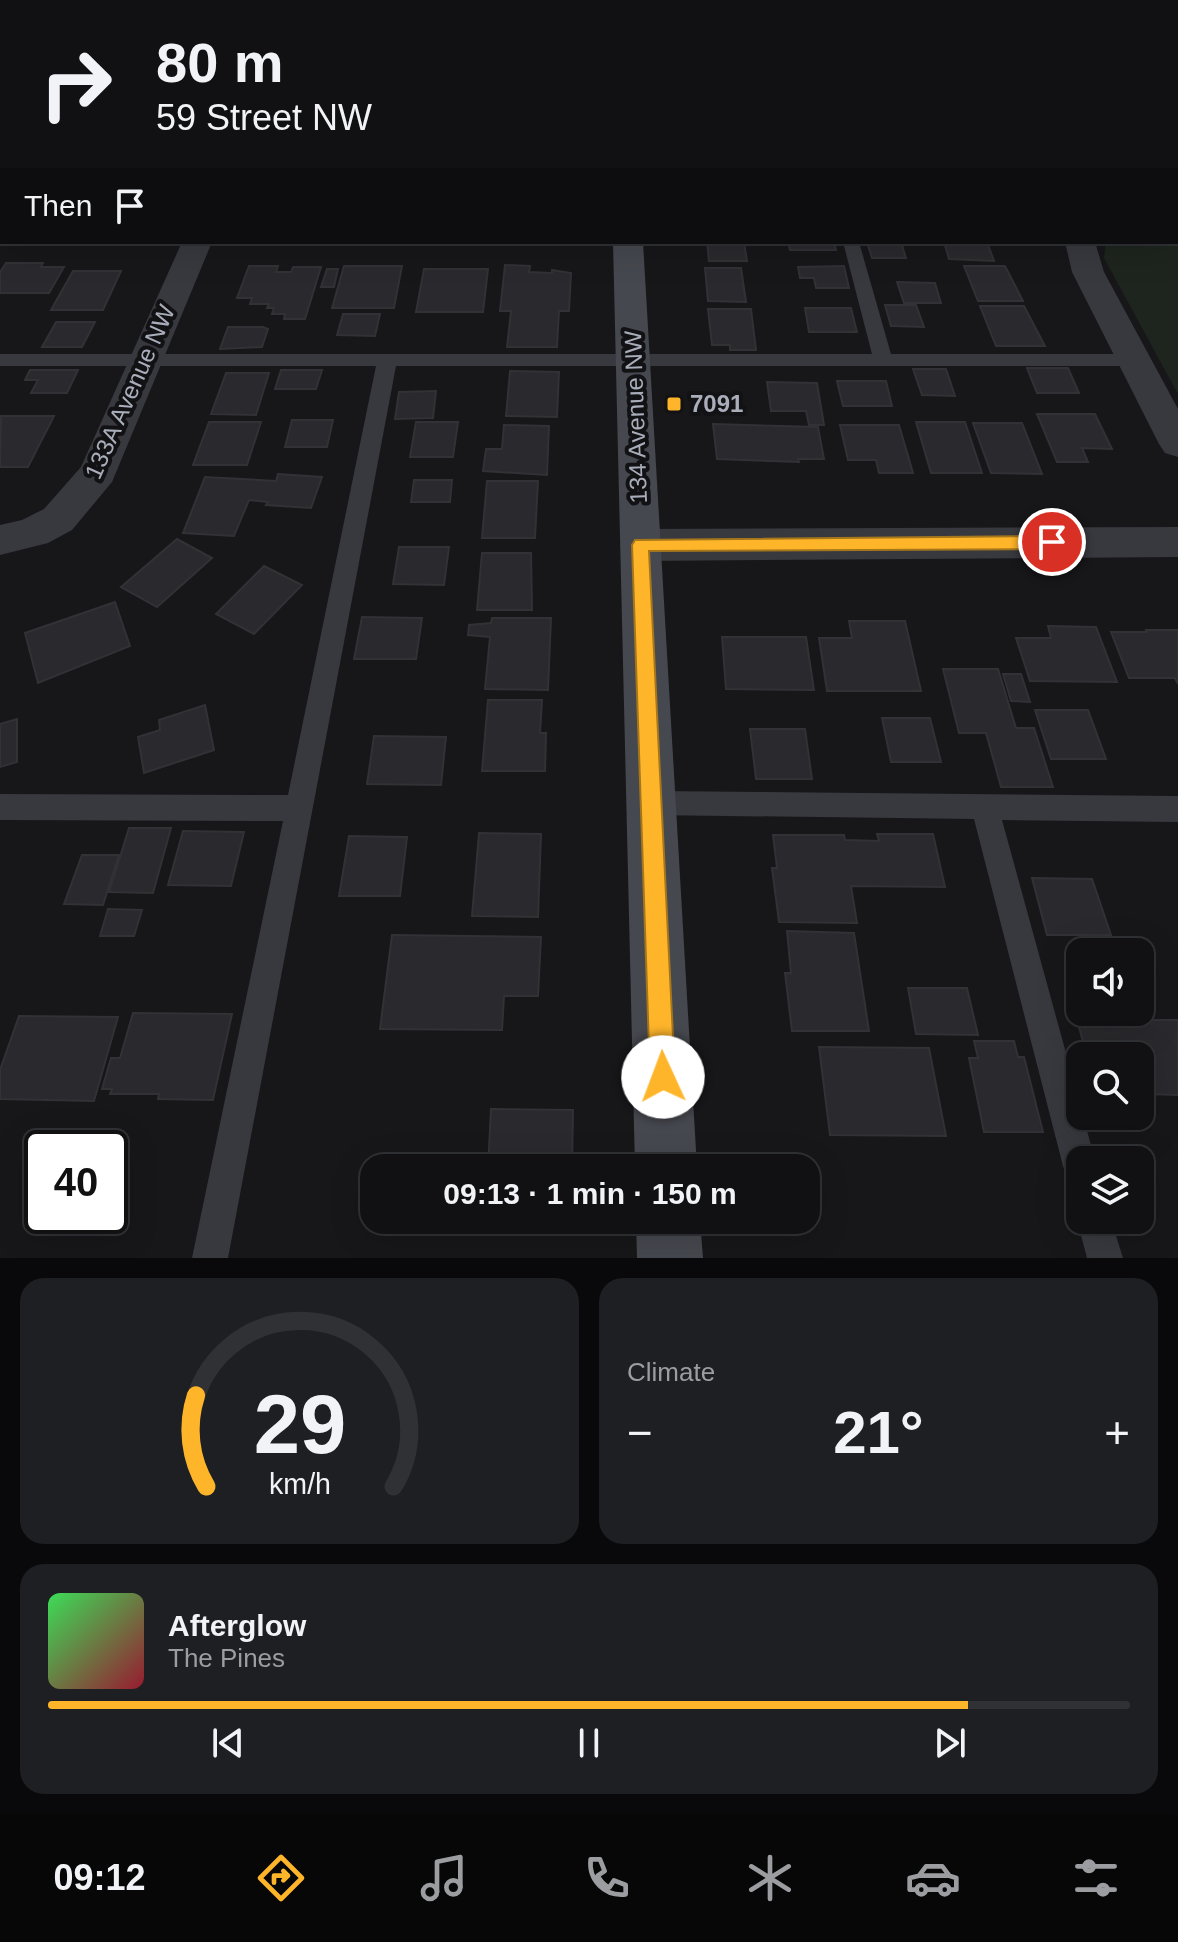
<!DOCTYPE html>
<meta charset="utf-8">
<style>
:root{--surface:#111114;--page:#1e1f22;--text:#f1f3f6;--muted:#9c9da0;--line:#303134;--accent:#ffb52a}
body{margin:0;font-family:Arial,sans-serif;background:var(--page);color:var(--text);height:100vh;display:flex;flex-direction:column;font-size:30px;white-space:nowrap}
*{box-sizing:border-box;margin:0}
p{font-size:26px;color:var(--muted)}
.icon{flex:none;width:44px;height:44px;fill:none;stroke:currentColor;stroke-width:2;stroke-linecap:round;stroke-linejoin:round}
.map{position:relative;height:1258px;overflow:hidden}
.details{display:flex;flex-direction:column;gap:20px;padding:20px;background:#09090b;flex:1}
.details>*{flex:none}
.banner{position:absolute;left:0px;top:0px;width:1178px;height:244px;box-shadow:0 8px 32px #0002,0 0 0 2px var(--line);background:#111114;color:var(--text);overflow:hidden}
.fabs{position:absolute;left:1066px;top:938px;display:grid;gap:16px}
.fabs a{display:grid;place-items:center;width:88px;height:88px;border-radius:16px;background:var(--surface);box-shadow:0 8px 32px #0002,0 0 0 2px var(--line);font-size:40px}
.speed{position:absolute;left:24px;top:1130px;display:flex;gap:16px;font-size:40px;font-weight:700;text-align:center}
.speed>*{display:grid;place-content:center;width:104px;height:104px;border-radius:50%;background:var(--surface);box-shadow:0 8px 32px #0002,0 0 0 2px var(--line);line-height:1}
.speed .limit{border:4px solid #111;border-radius:12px;background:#fff;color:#111}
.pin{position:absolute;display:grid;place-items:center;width:68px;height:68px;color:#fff;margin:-34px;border:4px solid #fff;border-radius:50%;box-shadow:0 2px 8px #0007}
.me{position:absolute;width:88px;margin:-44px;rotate:358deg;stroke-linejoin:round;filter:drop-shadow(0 0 6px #0008)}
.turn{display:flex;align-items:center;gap:28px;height:168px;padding:0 24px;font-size:36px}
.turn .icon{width:104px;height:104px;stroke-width:2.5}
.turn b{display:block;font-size:56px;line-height:68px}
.then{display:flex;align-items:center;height:76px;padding:0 24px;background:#0003;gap:16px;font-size:30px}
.big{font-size:60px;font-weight:600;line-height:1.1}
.details .widget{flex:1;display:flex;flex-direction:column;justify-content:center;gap:12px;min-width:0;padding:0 28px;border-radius:24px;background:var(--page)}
.details .dial{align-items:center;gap:0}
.dial svg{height:208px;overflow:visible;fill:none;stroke:var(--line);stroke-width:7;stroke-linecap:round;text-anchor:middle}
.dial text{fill:var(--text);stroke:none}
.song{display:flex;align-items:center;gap:24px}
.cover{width:96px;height:96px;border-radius:12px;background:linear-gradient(135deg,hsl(130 70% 55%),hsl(350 70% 35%))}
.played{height:8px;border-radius:4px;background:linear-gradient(90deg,var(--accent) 85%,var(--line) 85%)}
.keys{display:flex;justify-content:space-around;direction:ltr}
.heat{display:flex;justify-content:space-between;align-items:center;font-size:44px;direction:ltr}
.details .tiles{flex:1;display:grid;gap:20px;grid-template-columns:1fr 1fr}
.widget:last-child{grid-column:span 2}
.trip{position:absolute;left:360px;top:1154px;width:460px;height:80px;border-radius:24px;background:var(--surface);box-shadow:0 8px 32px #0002,0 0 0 2px var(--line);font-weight:600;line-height:80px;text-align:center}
.dock{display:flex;height:128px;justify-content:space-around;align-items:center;background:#070708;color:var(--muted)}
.dock .icon{width:56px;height:56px}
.dock .on{color:var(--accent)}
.dock b{font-size:36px;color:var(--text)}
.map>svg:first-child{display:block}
</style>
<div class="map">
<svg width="1178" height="1258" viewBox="0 0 1178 1258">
<rect width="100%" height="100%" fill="#17171a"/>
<!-- green -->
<path fill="#1d251e" d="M1176,234H1178V394L1104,258L1106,242H1176Z"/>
<!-- building -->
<g fill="#2a2a2e" stroke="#313136" stroke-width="2">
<path d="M707,242H744L747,261H709Z"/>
<path d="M788,242H834L836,250H790Z"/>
<path d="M867,242H901L906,258H872Z"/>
<path d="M944,242H987L994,261L949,259Z"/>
<path d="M6,263H43L41,267H64L49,293H0V272Z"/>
<path d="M505,265L530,266L529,272L552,273V270L571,273L569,311H559L557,347H507L511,311H500Z"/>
<path d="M249,266H278L276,272H291L293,267H321L305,319H284L285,314H272L274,308H267L269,304H250L252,298H237Z"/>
<path d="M344,266H402L394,308H332Z"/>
<path d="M844,266L849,288H816L814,278H800L798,267Z"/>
<path d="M964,266H1005L1023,301H978Z"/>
<path d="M705,268H741L746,302L708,301Z"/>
<path d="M327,269H338L334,287H321Z"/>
<path d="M424,269H488L483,312H416Z"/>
<path d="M73,271H121L103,310H51Z"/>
<path d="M897,282L935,283L941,303H904Z"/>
<path d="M885,305H916L924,327L891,326Z"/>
<path d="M980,306H1024L1045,346H996Z"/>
<path d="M805,308H851L857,332H809Z"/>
<path d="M708,309H751L756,350H730V345H712Z"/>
<path d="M343,314H380L375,336L337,335Z"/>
<path d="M56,322H95L82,347H42Z"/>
<path d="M228,327H263L268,329L262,347L220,349Z"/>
<path d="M1027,368H1068L1079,393H1037Z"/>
<path d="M913,369H946L955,396L922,395Z"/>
<path d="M30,370H78L67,393H31L38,380H25Z"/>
<path d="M281,370H322L316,389H275Z"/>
<path d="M510,371L559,372L557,417L506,416Z"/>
<path d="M226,373H269L256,415L211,414Z"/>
<path d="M837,381H886L892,406H843Z"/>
<path d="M767,382L817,383L824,425H809L806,411H771Z"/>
<path d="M436,391L433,418L395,419L399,392Z"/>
<path d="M1037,414H1095L1112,449L1082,448L1088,462H1057Z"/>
<path d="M1,416H54L28,467H0Z"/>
<path d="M292,420H333L327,447H285Z"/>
<path d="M209,422H261L247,465H193Z"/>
<path d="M416,422H458L453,457H410Z"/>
<path d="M916,422H965L982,473H931Z"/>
<path d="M973,423H1022L1042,474L991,473Z"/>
<path d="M713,424L818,427L824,459H798L799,462L717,459Z"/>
<path d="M504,425L549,426L547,475L483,471L486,449H502Z"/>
<path d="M840,425H899L913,473H879L876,460H848Z"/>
<path d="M278,474L322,477L311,508L266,505L268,502L249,500L234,536L183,533L205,477L276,481Z"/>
<path d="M414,480H452L450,502H411Z"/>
<path d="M487,481H538L535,538H482Z"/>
<path d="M177,539L212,558L157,607L121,587Z"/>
<path d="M399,547H449L444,585L393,584Z"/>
<path d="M482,553H531L532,610H477Z"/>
<path d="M264,566L302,585L254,634L216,614Z"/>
<path d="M115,602L130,646L38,683L25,633Z"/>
<path d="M362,617L422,618L416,659H354Z"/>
<path d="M492,618H551L548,690L485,689L490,637L468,635L469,625L491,623Z"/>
<path d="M849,621H905L921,691H827L819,638H852Z"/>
<path d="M1048,626L1096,627L1117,682L1030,681L1016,638H1051Z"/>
<path d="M1146,630H1178V684L1175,678H1129L1111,632H1147Z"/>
<path d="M722,637H806L814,690L726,689Z"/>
<path d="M943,669H998L1016,728H1034L1053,787H1001L986,733H959Z"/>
<path d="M1003,674H1021L1030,702L1011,701Z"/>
<path d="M488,700H542L540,733H546L545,771H482Z"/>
<path d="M205,705L214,750L144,773L138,737L160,730L159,720Z"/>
<path d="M1035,710H1088L1106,759H1051Z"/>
<path d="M882,718H930L941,762H891Z"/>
<path d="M17,719V762L0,767V724Z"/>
<path d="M750,729H805L812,779H756Z"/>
<path d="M374,736L446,737L441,785L367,784Z"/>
<path d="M129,828H171L153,893L109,892Z"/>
<path d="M183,831L244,832L231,886L168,885Z"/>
<path d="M479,833L541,834L538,917L472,916Z"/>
<path d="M877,834H933L945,887L851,886L857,923L779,922L772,868H777L773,835H844L845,840L879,841Z"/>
<path d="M349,836L407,837L400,896H339Z"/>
<path d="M82,855H119L103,905L64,904Z"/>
<path d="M1032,878L1092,879L1111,935H1047Z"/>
<path d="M108,909L142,910L134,936H100Z"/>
<path d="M787,931L854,933L869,1031H792L785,973H791Z"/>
<path d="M392,935L541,937L538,996H504L502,1030L380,1029Z"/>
<path d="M908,988H967L978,1035L916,1034Z"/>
<path d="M1070,995H1080V1012H1137L1140,1020H1178V1095L1148,1094L1149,1099H1140V1056H1087Z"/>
<path d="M133,1013L232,1014L213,1100L158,1099L159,1094H110L112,1089H102L111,1058H120Z"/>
<path d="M19,1016L118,1017L94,1101L0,1099V1070Z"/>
<path d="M974,1041H1014L1018,1057H1024L1043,1132H984L969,1058H978Z"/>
<path d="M819,1047L929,1048L946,1136L830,1135Z"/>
<path d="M491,1109L573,1110L572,1168H488Z"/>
</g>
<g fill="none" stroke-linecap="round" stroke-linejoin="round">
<!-- lane -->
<g fill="#38393f" fill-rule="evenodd">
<rect x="1176" y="118" width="2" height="8"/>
<path d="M843,242H859L891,354H1134L1144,360L1134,366H396L228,1258H192L283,821L0,820V794L288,795L376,366H0V354H872Z"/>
<path d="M651,791L1178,796V822L1002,820L1080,1104V1116H1083L1095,1160H1080V1183L1068,1178L1063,1166L974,819L651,815L641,812L637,803L641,794Z"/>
<path d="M1080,1212V1220H1111L1123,1258H1087L1077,1220Z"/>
</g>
<!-- street -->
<g fill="#38393f" fill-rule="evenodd">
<rect x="1176" y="32" width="2" height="14"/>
<rect x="1176" y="214" width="2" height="18"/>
<rect x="0" y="216" width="2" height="18"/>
<path d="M182,242H212L112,482L72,530L48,543L0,555V525L22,520L44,509L81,467Z"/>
<path d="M1065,242H1095L1104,272L1178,409V457L1165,453L1159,444L1072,272Z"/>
<path d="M1178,527V557L641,561L626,556L620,545L626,534L641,529Z"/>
</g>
<!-- secondary -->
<g fill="#46484f" fill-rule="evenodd">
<rect x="608" y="0" width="22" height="2"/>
<path d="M613,242H643L697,1168H635Z"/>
<path d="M636,1220H700L703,1258H637Z"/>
</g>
</g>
<!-- route -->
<path fill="#ffb52a" stroke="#a6761b" stroke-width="2" d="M1052,536L1060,542L1052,549L649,551L675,1077L671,1085L663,1089L654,1085L650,1077L632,545L635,540Z"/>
<!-- markers -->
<rect fill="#ffb52a" stroke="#121215" stroke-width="3" x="666" y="396" width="16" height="16" rx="4"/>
<g text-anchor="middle" stroke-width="8" stroke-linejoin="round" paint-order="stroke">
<!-- street labels -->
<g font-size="24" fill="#a9aeba" stroke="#121215">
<text transform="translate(130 392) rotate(-66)" y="8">133A Avenue NW</text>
<text transform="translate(636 417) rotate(-92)" y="8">134 Avenue NW</text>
</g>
<!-- poi labels -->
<g font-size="24" font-weight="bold" fill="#a9aeba" stroke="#121215" text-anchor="start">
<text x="690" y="412">7091</text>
</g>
</g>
</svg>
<div class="fabs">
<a><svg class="icon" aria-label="sound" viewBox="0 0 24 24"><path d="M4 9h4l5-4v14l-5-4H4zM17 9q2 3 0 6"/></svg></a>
<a><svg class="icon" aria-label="search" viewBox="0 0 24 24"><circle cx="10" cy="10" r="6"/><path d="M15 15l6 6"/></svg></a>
<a><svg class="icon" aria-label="layers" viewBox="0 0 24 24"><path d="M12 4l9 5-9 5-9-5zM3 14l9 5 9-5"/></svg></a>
</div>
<div class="speed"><div class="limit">40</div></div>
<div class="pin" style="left:1052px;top:542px;background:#d93025"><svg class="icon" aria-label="arrive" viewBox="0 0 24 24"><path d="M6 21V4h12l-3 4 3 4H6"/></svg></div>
<svg class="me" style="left:663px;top:1077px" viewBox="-20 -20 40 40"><circle r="19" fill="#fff"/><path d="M0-13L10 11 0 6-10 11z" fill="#ffb52a"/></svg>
<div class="trip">09:13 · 1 min · 150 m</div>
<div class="banner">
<div class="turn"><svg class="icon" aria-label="right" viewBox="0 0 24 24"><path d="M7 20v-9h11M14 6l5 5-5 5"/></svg><div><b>80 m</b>59 Street NW</div></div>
<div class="then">Then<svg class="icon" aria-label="arrive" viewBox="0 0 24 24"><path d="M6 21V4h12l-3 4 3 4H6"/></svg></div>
</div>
</div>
<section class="details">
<div class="tiles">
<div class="widget dial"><svg viewBox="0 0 100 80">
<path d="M14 69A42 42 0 1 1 86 69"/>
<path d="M14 69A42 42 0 0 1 10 34" stroke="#ffb52a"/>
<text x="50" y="56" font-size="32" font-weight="700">29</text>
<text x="50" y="72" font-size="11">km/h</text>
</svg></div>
<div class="widget"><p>Climate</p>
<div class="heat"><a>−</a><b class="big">21°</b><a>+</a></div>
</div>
<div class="widget">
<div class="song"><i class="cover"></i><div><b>Afterglow</b><p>The Pines</p></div></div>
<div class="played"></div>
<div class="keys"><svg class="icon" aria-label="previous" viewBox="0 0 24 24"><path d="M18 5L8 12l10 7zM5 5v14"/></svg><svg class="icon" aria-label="pause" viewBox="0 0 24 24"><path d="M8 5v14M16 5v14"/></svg><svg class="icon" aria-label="next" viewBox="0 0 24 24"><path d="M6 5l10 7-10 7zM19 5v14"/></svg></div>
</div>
</div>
</section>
<nav class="dock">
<b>09:12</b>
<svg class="icon on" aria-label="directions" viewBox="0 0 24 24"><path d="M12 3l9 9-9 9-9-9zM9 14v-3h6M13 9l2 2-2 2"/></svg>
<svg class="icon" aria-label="music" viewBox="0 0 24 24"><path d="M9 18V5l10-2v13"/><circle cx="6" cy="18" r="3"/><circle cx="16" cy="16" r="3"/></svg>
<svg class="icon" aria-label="phone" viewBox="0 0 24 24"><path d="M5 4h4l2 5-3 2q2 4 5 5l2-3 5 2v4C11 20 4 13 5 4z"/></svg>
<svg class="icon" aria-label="climate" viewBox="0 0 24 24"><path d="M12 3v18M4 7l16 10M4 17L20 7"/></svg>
<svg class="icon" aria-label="car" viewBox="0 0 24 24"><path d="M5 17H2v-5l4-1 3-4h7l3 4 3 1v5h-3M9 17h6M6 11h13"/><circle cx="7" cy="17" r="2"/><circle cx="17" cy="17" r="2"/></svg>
<svg class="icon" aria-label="filters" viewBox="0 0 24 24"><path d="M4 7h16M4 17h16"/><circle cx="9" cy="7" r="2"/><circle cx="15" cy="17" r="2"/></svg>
</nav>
